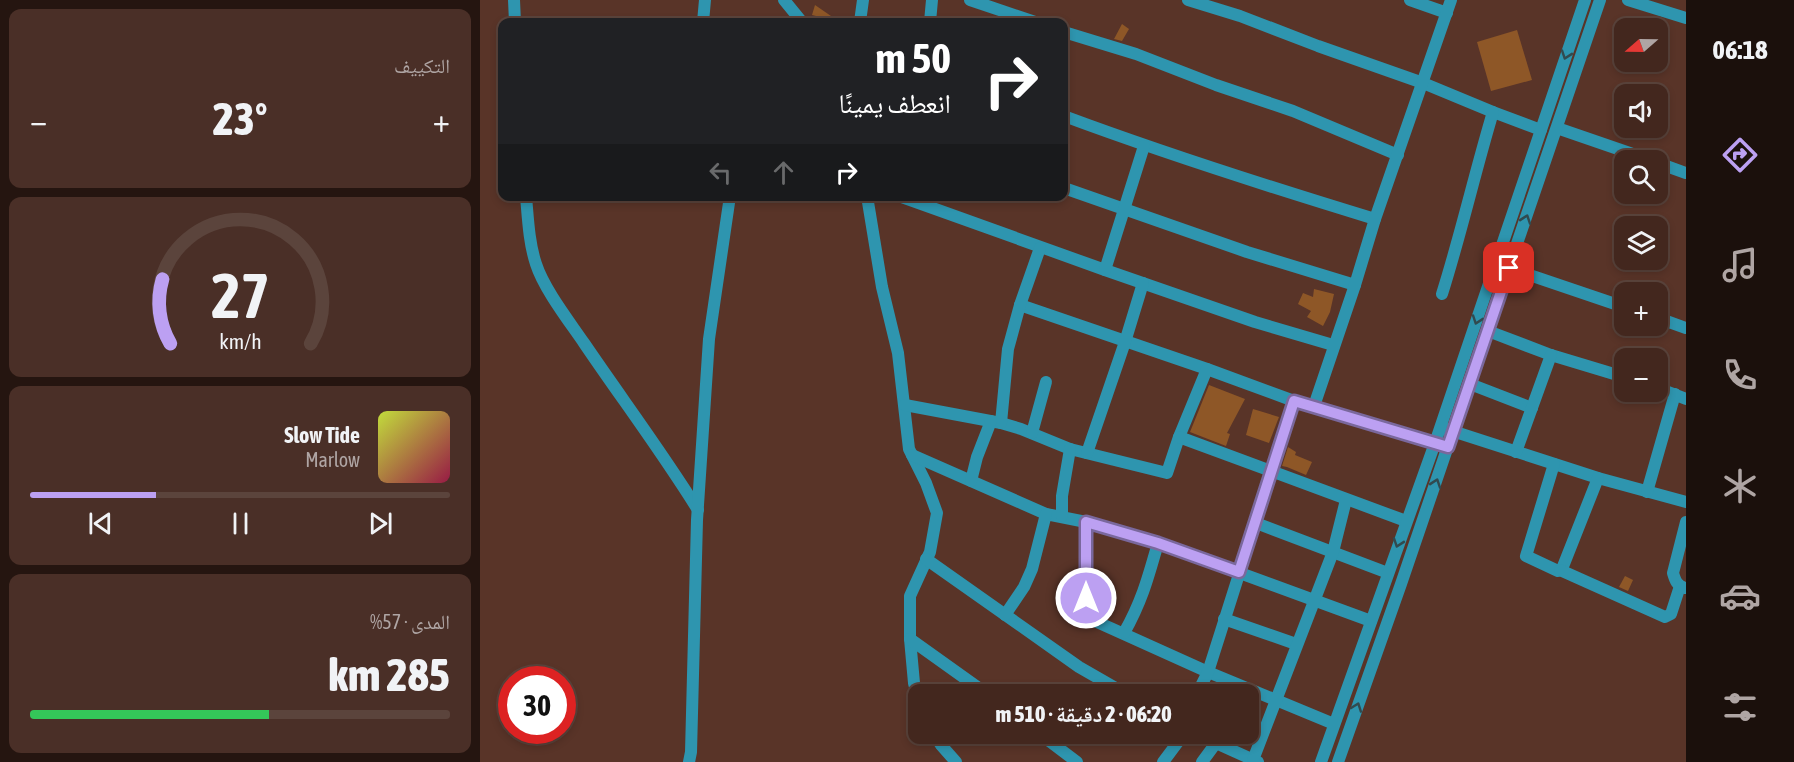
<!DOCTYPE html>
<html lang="ar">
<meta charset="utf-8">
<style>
:root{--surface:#43271e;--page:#4a2f27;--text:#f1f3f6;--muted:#afa5a4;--line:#5b443c;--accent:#bca0f2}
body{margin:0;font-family:"Asap Condensed","Noto Naskh Arabic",sans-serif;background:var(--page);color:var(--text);direction:rtl;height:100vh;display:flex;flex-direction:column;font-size:22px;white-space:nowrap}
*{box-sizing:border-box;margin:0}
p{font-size:20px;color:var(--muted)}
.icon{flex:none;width:33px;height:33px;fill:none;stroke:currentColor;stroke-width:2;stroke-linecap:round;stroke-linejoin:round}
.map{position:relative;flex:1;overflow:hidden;direction:ltr}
.sheet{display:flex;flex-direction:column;gap:9px;padding:9px;background:#251510;width:480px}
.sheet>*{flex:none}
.hud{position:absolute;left:18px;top:18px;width:570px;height:183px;border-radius:12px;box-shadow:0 3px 9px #0003,0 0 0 2px var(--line);direction:rtl;background:#202124;color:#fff;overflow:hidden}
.needle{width:39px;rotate:250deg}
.fabs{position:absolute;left:1134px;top:18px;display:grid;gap:12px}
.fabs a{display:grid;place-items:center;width:54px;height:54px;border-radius:12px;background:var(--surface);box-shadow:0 3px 9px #0003,0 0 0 2px var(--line);font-size:30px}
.speed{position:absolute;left:18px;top:666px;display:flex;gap:12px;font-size:30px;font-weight:700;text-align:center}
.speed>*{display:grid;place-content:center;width:78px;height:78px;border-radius:50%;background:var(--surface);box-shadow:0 3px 9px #0003,0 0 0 2px var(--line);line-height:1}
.speed .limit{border:9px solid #d22;background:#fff;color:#111}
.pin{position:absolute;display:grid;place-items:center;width:51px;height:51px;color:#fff;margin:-26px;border-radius:12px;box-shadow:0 3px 9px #0006}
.me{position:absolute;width:66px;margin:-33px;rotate:0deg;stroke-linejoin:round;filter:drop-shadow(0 0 4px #0008)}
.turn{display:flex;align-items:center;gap:21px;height:126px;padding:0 18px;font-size:27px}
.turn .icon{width:78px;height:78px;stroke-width:2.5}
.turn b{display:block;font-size:42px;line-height:51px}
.lanes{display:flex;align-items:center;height:57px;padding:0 18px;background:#0003;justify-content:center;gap:30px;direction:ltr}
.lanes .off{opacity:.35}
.big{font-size:45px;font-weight:800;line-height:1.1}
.sheet .widget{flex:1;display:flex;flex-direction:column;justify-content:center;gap:9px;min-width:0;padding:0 21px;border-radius:12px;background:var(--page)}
.sheet .dial{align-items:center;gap:0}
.dial svg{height:156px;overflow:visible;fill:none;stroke:var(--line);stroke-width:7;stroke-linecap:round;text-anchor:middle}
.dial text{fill:var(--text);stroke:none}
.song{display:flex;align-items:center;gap:18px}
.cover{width:72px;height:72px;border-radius:9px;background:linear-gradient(135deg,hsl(70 70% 55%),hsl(340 70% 35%))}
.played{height:6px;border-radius:3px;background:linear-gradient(90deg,var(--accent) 30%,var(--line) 30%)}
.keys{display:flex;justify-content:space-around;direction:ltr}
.heat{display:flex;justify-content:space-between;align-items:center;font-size:33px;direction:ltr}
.charge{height:9px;border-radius:4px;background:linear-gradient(90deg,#34c759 57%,var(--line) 0)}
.trip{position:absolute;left:428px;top:684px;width:351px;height:60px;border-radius:12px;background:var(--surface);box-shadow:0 3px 9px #0003,0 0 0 2px var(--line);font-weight:800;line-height:60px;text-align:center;direction:rtl}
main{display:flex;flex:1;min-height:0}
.tabs{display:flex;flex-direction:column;width:108px;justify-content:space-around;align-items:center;background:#1b100c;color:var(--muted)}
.tabs .icon{width:42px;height:42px}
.tabs .on{color:var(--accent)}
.tabs b{font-size:27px;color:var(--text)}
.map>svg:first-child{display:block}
</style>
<main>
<nav class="tabs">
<b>06:18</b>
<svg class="icon on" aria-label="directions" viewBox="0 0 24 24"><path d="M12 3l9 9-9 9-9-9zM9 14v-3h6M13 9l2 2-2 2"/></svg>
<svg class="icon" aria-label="music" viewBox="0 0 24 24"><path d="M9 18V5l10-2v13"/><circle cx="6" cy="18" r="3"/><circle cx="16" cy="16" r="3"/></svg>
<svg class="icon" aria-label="phone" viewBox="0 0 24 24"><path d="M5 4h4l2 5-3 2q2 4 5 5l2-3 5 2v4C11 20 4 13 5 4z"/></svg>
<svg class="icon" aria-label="climate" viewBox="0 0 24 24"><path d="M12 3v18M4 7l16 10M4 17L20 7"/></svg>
<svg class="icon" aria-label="car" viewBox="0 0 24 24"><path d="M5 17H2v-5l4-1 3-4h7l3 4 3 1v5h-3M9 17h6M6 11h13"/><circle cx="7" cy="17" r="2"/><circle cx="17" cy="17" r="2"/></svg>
<svg class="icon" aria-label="filters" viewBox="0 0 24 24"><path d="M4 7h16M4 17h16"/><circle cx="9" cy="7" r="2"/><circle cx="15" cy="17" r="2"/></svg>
</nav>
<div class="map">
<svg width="1206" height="762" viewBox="0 0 1206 762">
<rect width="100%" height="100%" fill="#593428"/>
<!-- building -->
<g fill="#8e5727">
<path d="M335,5L351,16L363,22H334L336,16L332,15Z"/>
<path d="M642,24L649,29L642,41L634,39Z"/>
<path d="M1037,30L1052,80L1011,91L997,42Z"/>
<path d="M834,289L854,294L850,312L843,326L827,317L831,311L818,304L823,293L833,297Z"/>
<path d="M729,385L765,399L747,433L750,434L746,446L710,432Z"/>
<path d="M773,409L799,417L789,443L766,435Z"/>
<path d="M808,447L816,452L815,455L832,462L826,475L807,467L802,466Z"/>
<path d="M1145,576L1153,580L1148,591L1139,587Z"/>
</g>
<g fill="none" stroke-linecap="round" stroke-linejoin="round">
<!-- minor -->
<g stroke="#2e95af" stroke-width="12">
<path d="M34,0L35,22"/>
<path d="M304,0L322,22"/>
<path d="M490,0L555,22"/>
<path d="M708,0L760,16L838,46L943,83L1013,112L1061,130"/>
<path d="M930,0L967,13"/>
<path d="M1148,0L1206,18"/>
<path d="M223,22L225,0"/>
<path d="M380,22L383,0"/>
<path d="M450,22L452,0"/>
<path d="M584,32L656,54L736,85L813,111L918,155"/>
<path d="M584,116C686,154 790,187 895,219"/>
<path d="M1077,128L1170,160"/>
<path d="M1178,163L1206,173"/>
<path d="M584,188L767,252L875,285"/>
<path d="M46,196C48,219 49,243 56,264C64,289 89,321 104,343C142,399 182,452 218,510"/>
<path d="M387,196L402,287L418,353L429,449L446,483L457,513L450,552L430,596V639L434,683L438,699"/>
<path d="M419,196L625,270L775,322L853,345"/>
<path d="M1029,268L1144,307"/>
<path d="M625,270L664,146"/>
<path d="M962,294C981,234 995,172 1013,112"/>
<path d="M540,305L727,369L814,401L964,446"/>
<path d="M1178,318L1206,328"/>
<path d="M1008,331L1071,355L1144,377"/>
<path d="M990,384L1052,408"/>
<path d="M1178,388L1206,399"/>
<path d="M425,405L521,423L541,429L590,449L687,473L699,437L727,369"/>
<path d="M834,406L875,285L895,219L971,0"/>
<path d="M521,423L528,349L540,305L560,248"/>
<path d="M963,428L1118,478L1206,502"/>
<path d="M552,433L566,382"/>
<path d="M699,437L926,521"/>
<path d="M1036,452L1071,355"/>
<path d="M607,453L645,342L663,283"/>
<path d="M432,455L566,514L606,522L678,543L891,621"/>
<path d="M1074,464L1046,556L1078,571L1082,569L1118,478"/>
<path d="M491,481L497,457L511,421"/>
<path d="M1167,492L1195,394"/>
<path d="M582,516V496L590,449"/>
<path d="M606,522V617L728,672L854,724"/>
<path d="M776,523L908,573"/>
<path d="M446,559L599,667L646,694"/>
<path d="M1080,570L1185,617L1191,614L1200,586"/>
<path d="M1205,588C1197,586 1195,580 1193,573L1206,522"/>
<path d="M525,615L544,587L552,569L566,514"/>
<path d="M744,619L816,644"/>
<path d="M644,633C662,601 668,578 678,543"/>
<path d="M430,639L507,694"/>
<path d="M717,694L728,672L814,401"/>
<path d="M454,734L461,745L476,762"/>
<path d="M560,734L597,762"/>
<path d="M720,734L736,743L778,762"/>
<path d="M773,760L853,552L866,500"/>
<path d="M209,762L211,752L217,520L229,339L250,196"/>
<path d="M683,762L704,734"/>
<path d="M722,762L736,743"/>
</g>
<!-- tertiary -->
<g stroke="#2e95af" stroke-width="12">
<path d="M841,762L955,443L1105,0"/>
<path d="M858,762L921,584L1120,0"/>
</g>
</g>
<!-- one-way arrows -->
<defs><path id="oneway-chevron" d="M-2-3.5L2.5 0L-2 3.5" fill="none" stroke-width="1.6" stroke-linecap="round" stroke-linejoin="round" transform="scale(1.5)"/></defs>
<g stroke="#314a4f">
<use href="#oneway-chevron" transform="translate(1086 55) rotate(109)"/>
<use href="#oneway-chevron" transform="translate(1046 219) rotate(-71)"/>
<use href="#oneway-chevron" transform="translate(997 320) rotate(109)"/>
<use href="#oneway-chevron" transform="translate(956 483) rotate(-71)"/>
<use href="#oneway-chevron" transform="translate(918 543) rotate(109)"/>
<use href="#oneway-chevron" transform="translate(877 707) rotate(-70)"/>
</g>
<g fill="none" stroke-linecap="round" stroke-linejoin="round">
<defs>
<path id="route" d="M606,598V522L678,543L759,572L814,401L968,447L1029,268"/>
</defs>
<!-- route casing -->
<use href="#route" stroke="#7a689d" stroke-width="15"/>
<!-- route -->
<use href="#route" stroke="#bca0f2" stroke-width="10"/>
</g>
</svg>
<div class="fabs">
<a><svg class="needle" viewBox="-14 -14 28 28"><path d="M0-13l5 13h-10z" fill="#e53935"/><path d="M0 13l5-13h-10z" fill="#afa5a4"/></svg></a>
<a><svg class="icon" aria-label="sound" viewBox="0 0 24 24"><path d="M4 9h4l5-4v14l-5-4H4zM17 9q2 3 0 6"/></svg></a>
<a><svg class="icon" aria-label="search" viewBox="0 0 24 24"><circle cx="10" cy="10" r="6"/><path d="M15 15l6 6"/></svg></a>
<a><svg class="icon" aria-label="layers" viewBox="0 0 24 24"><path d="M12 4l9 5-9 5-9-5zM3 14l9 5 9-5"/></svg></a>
<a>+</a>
<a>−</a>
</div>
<div class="speed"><div class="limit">30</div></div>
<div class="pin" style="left:1029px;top:268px;background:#d93025"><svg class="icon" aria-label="arrive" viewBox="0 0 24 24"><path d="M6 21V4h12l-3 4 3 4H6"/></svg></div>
<svg class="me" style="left:606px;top:598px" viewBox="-20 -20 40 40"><circle r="17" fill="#bca0f2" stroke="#fff" stroke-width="3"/><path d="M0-11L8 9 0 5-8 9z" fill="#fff"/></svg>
<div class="trip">06:20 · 2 دقيقة · 510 m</div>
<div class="hud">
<div class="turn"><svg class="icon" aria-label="right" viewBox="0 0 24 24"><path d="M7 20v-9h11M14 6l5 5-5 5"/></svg><div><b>50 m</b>انعطف يمينًا</div></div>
<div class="lanes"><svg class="icon off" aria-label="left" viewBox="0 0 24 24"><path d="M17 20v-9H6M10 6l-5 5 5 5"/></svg><svg class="icon off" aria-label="ahead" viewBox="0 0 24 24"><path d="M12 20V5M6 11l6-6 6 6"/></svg><svg class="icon" aria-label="right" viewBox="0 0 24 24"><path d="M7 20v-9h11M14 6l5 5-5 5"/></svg></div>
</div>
</div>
<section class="sheet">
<div class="widget"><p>التكييف</p>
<div class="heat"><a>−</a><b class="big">23°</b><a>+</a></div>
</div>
<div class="widget dial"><svg viewBox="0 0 100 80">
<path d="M14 69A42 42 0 1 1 86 69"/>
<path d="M14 69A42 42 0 0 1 10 36" stroke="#bca0f2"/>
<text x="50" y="56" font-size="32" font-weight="700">27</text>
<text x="50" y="72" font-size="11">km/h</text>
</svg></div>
<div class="widget">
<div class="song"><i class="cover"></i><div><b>Slow Tide</b><p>Marlow</p></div></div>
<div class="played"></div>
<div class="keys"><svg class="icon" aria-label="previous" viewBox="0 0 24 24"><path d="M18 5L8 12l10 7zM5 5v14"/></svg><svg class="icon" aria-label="pause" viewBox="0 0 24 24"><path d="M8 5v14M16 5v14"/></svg><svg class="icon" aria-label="next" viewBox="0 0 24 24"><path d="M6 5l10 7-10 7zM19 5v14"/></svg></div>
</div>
<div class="widget"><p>المدى · 57%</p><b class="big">285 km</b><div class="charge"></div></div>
</section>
</main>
